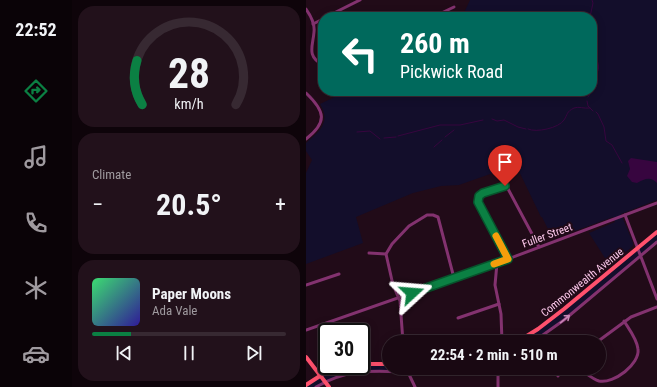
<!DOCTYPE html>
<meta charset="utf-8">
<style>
:root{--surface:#190812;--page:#22111b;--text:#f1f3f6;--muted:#9f9a9f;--line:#372932;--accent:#0b8043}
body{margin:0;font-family:"Roboto Condensed",sans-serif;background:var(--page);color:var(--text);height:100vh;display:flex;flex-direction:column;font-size:15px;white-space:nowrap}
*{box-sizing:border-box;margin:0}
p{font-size:13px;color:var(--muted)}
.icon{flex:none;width:22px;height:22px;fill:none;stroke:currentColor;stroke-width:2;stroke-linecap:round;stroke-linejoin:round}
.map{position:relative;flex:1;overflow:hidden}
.details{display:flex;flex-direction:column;gap:6px;padding:6px;background:#0e040a;width:234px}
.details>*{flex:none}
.guide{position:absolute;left:12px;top:12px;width:279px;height:84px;border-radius:16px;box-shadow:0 2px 10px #0003,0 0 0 1px var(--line);background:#00695c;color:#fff;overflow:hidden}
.speed{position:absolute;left:12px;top:323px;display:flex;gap:8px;font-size:20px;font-weight:700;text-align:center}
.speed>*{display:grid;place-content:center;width:52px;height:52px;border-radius:50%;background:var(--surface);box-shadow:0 2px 10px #0003,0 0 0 1px var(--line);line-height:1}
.speed .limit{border:2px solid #111;border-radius:6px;background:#fff;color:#111}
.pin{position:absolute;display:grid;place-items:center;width:34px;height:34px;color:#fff;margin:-41px -17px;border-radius:50% 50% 50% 0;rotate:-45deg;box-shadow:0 0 4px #0007}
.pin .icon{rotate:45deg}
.me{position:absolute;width:44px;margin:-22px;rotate:71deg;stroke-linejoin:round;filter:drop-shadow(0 0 3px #0008)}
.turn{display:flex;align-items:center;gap:14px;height:84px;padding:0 16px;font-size:18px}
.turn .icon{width:52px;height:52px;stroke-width:2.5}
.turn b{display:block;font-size:28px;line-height:34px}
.big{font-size:30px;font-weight:700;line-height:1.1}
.details .card{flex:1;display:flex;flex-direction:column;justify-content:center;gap:6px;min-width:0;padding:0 14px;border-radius:16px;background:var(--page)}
.details .dial{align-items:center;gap:0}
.dial svg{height:104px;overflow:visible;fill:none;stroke:var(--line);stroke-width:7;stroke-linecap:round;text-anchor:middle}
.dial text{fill:var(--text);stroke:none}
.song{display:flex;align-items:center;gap:12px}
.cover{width:48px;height:48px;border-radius:6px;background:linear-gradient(135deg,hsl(140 70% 55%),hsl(250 70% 35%))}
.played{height:4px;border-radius:2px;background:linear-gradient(90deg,var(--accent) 20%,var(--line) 20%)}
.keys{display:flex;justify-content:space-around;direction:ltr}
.heat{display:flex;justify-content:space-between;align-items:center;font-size:22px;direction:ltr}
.trip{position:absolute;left:76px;top:335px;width:224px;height:40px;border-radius:20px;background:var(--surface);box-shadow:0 2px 10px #0003,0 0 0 1px var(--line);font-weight:700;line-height:40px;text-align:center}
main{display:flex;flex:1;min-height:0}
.menu{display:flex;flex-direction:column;width:72px;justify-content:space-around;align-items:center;background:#0a0307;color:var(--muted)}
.menu .icon{width:28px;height:28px}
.menu .selected{color:var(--accent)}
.menu b{font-size:18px;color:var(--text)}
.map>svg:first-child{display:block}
</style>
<main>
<nav class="menu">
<b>22:52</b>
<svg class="icon selected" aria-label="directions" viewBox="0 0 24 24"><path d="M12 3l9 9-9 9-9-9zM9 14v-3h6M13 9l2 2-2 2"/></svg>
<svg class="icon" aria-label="music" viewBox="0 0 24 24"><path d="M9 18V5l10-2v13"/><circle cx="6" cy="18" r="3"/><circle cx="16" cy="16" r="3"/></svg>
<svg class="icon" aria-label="phone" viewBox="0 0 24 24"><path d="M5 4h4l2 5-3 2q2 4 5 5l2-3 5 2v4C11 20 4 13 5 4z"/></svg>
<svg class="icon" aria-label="climate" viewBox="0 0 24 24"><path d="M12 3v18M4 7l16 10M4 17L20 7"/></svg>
<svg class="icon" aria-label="car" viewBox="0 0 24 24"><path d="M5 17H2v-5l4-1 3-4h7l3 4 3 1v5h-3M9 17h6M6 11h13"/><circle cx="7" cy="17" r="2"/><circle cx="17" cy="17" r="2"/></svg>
</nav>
<section class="details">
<div class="card dial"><svg viewBox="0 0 100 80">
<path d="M14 69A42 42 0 1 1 86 69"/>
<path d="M14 69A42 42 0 0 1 10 35" stroke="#0b8043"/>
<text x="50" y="56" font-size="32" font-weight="700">28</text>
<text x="50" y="72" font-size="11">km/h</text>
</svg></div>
<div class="card"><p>Climate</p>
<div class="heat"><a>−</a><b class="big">20.5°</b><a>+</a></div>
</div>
<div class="card">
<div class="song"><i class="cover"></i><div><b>Paper Moons</b><p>Ada Vale</p></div></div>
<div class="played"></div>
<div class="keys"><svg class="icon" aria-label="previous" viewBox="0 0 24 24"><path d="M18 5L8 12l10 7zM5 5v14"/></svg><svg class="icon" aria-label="pause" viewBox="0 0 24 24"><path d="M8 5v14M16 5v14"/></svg><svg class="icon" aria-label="next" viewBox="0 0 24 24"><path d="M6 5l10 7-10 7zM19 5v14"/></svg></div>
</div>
</section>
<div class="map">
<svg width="351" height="387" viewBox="0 0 351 387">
<rect width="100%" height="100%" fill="#210b18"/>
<!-- green -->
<g fill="#130e2b">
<path d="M164,0H351V200L315,214L327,243V246L304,266L283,233L309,222L307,217L247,239L236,217H235L210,165L153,185L135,186L107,193L50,217L57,243L0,264V173L6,160L0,151V143C14,131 25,122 14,104L41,91H286V17H156Z"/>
<path d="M351,232V242L276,305L227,342H211L232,329Z"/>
<path d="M83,364V368H157L117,372L61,371L38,375L10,387H0V385L14,376L42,366Z"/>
</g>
<!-- water -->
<path fill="#37053f" d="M325,158L351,162V183C344,176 339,179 331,183L326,182L321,176L324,169L322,161Z"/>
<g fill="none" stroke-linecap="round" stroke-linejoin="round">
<!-- stream -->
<g stroke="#37053f" stroke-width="1">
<path d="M284,17L287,3L286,0"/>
<path d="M286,27L290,39L288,43V54"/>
<path d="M282,97L286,91"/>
<path d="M281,101L282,106L287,111"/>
<path d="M290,112L292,114L298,127L300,141L306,145L316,163"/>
<path d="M186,119L191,121L198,120L212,127L220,129"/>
<path d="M222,129C230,133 253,128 258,120C262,114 260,112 268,108C273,106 278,109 284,108"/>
<path d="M51,132L64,131L74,139"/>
<path d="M92,136L134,125H154L177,120"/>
<path d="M139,137L148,130"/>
<path d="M78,138L90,137"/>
<path d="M128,147L136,140"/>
</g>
<!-- river -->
<path stroke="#37053f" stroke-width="4.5" d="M286,76C295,67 289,64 288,54"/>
<!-- minor -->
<g stroke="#83326f" stroke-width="3">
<path d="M0,9C5,16 9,24 8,32C7,46 0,56 17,65"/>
<path d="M20,17L54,0"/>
<path d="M127,17L148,7"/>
<path d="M7,24L17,19"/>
<path d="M0,93C19,111 22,122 0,139"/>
<path d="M319,215L351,299"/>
<path d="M63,253L80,254"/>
<path d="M202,259L172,202L173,196L177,193L199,186L201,187L233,247"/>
<path d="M191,263L189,285L195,314L196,342"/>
<path d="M0,285L33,274"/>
<path d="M152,318L193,304"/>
<path d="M0,330L186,265L351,203"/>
<path d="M97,342L94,301L87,285L80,254L86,244L103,226L121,215H127L132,217L148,278"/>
<path d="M227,342L258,320L351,242"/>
<path d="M291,342L325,317L351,307"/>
<path d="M100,368L109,387"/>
<path d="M192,368V387"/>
<path d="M272,368C279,372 286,379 293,381C308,384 334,364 332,349C331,339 323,329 318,321"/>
<path d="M252,376L255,368"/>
<path d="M10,387C43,368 65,371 101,372C119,373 138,371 157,368"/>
</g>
<!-- major -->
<g stroke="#ff516d" stroke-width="4">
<path d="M211,342L232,329L258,309L351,232"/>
<path d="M0,357L23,387"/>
<path d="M55,364H83"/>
<path d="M0,385L17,374L42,366"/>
</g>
</g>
<!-- one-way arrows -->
<defs><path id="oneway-shaft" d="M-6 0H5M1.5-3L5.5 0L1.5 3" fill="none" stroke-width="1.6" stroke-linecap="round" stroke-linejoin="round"/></defs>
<use stroke="#c786b5" href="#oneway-shaft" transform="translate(259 319) rotate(-39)"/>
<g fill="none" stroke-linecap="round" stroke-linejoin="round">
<defs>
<path id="route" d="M106,293L202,259L172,202L173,196L177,193L199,186"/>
</defs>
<!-- route casing -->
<use href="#route" stroke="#07532c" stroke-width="10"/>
<!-- route -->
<use href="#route" stroke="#0b8043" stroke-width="7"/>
<!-- slow -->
<path stroke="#f59e0b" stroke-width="7" d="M188,264L202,259L190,236"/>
</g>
<g text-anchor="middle" stroke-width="4" stroke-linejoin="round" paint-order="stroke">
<!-- street labels -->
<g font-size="11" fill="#ffcaee" stroke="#210b18">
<text transform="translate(241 235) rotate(-20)" y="4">Fuller Street</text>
<text transform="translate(276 282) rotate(-39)" y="4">Commonwealth Avenue</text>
</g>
</g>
</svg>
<div class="speed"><div class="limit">30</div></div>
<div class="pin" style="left:199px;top:186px;background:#d93025"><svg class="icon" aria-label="arrive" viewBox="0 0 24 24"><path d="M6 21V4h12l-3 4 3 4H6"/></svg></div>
<svg class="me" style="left:106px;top:293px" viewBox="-20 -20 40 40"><path d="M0-17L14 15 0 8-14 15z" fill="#0b8043" stroke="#fff" stroke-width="4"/></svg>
<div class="trip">22:54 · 2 min · 510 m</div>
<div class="guide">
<div class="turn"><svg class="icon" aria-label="left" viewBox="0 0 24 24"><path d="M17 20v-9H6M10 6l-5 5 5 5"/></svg><div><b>260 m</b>Pickwick Road</div></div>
</div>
</div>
</main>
